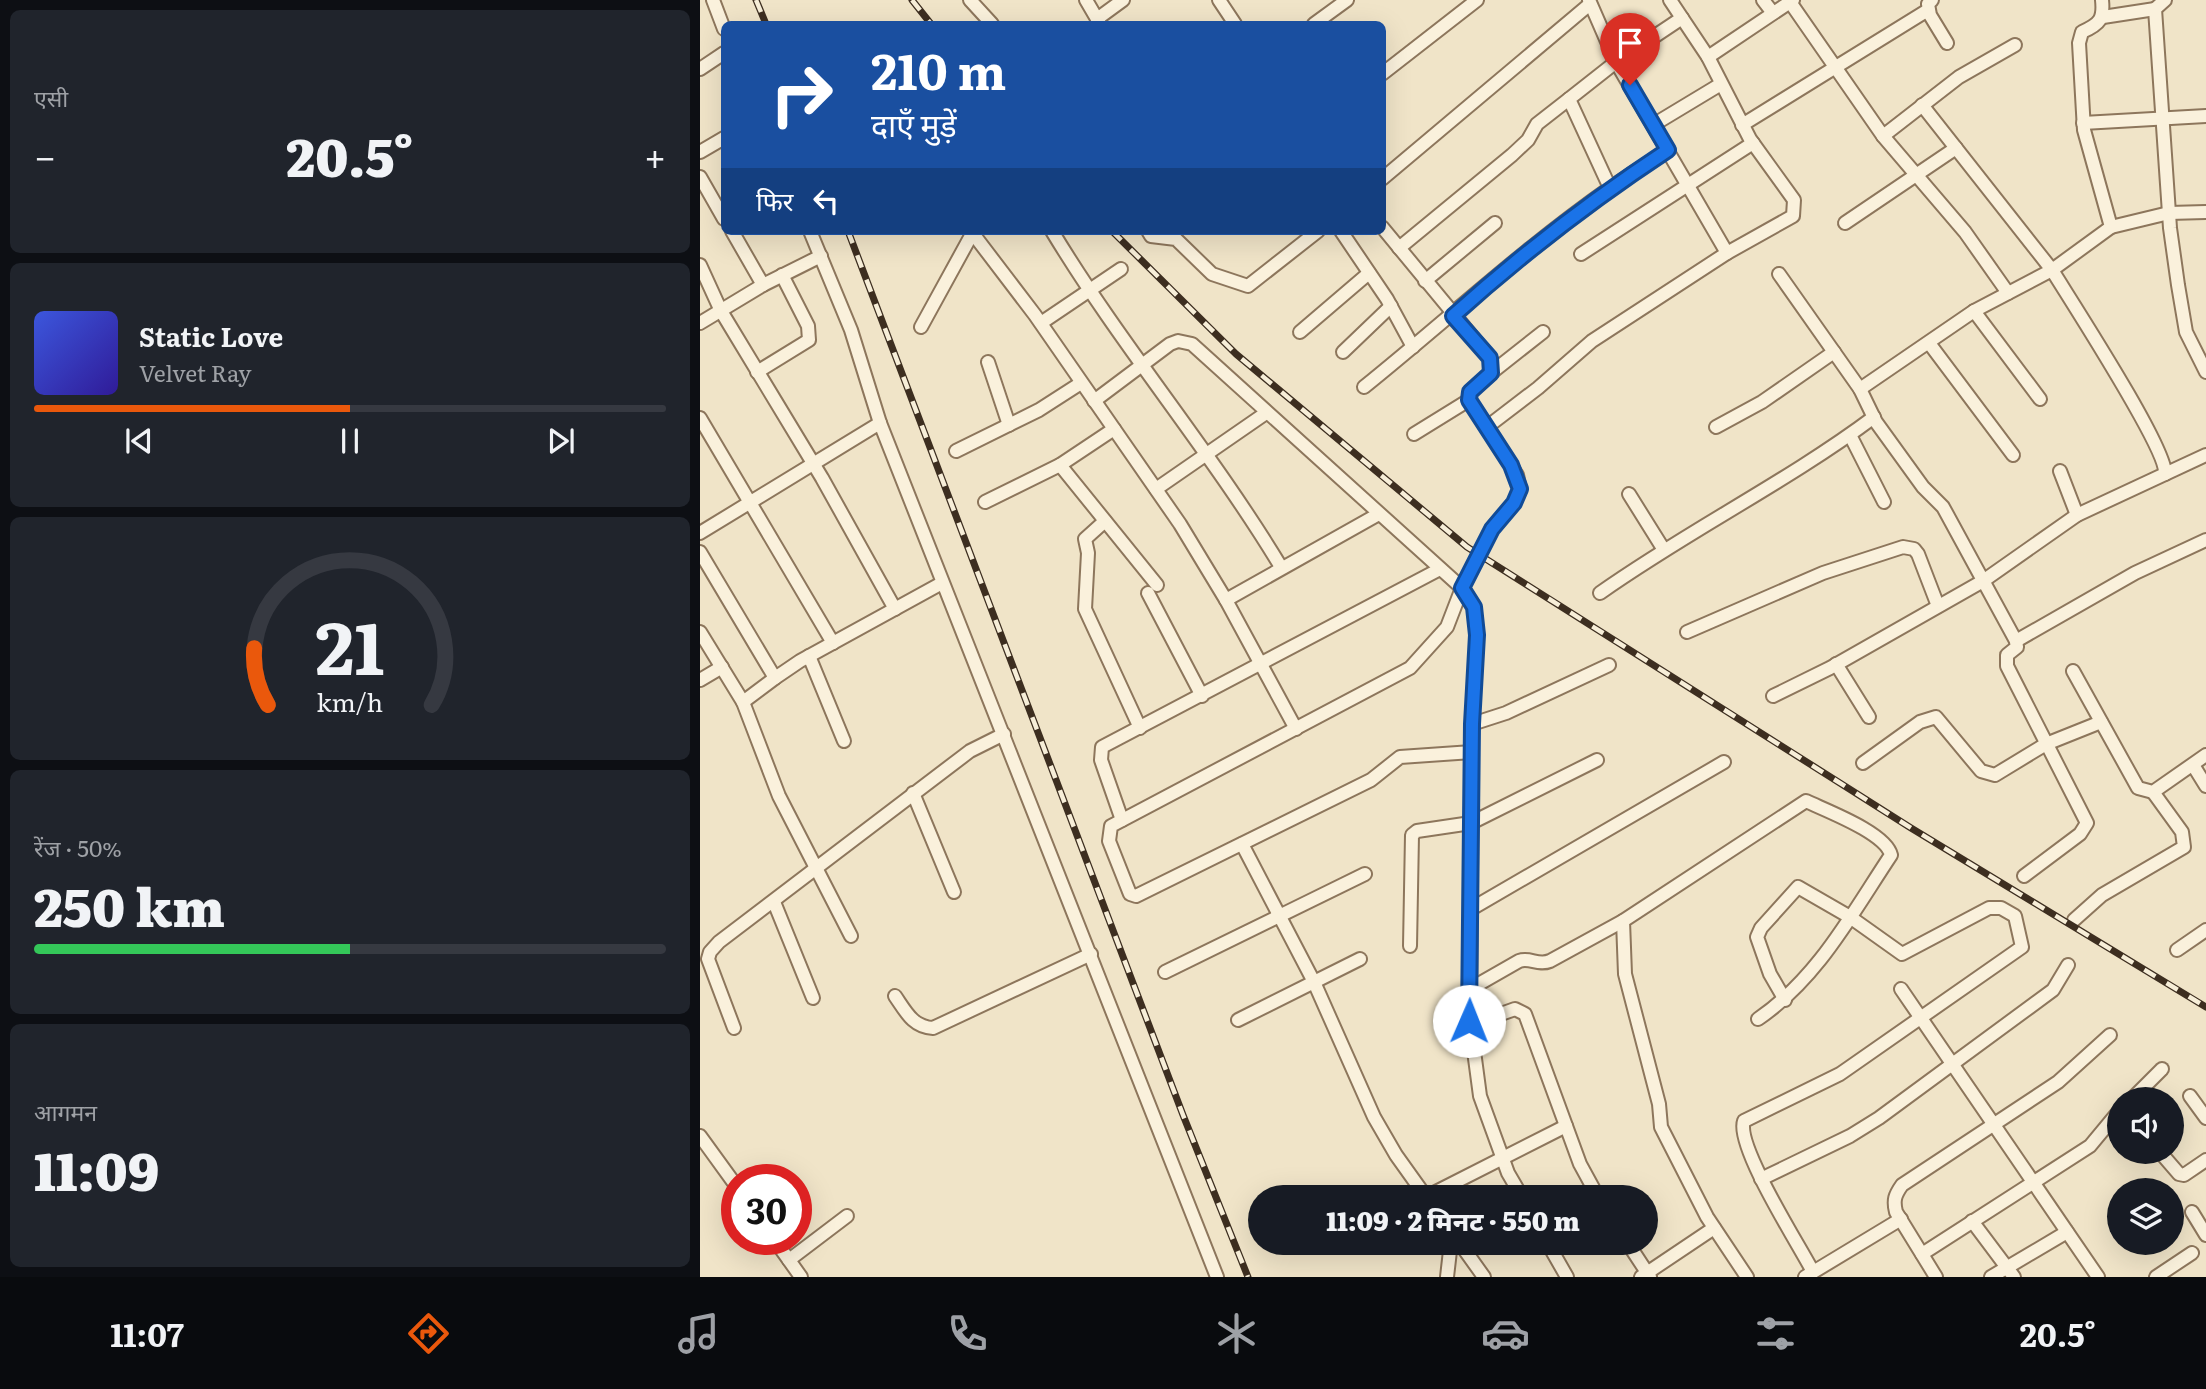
<!DOCTYPE html>
<html lang="hi">
<meta charset="utf-8">
<style>
:root{--surface:#171b24;--page:#20242c;--text:#f1f3f6;--muted:#9ea1a6;--line:#363941;--accent:#ea580c}
body{margin:0;font-family:Literata,"Noto Sans Devanagari",serif;background:var(--page);color:var(--text);height:100vh;display:flex;flex-direction:column;font-size:26px;white-space:nowrap}
*{box-sizing:border-box;margin:0}
p{font-size:23px;color:var(--muted)}
.icon{flex:none;width:38px;height:38px;fill:none;stroke:currentColor;stroke-width:2;stroke-linecap:round;stroke-linejoin:round}
.map{position:relative;flex:1;overflow:hidden}
.drawer{display:flex;flex-direction:column;gap:10px;padding:10px;background:#0d0f14;width:700px}
.drawer>*{flex:none}
.guide{position:absolute;left:21px;top:21px;width:665px;height:214px;border-radius:10px;box-shadow:0 7px 28px #0002;background:#1a4fa0;color:#fff;overflow:hidden}
.buttons{position:absolute;left:1407px;top:1087px;display:grid;gap:14px}
.buttons a{display:grid;place-items:center;width:77px;height:77px;border-radius:50%;background:var(--surface);box-shadow:0 7px 28px #0002;font-size:35px}
.speed{position:absolute;left:21px;top:1164px;display:flex;gap:14px;font-size:35px;font-weight:700;text-align:center}
.speed>*{display:grid;place-content:center;width:91px;height:91px;border-radius:50%;background:var(--surface);box-shadow:0 7px 28px #0002;line-height:1}
.speed .limit{border:10px solid #d22;background:#fff;color:#111}
.pin{position:absolute;display:grid;place-items:center;width:60px;height:60px;color:#fff;margin:-72px -30px;border-radius:50% 50% 50% 0;rotate:-45deg;box-shadow:0 0 7px #0007}
.pin .icon{rotate:45deg}
.me{position:absolute;width:77px;margin:-38px;rotate:1deg;stroke-linejoin:round;filter:drop-shadow(0 0 5px #0008)}
.turn{display:flex;align-items:center;gap:24px;height:147px;padding:0 35px;font-size:32px}
.turn .icon{width:91px;height:91px;stroke-width:2.5}
.turn b{display:block;font-size:49px;line-height:60px}
.then{display:flex;align-items:center;height:66px;padding:0 35px;background:#0003;gap:14px;font-size:26px}
.big{font-size:52px;font-weight:800;line-height:1.1}
.drawer .tile{flex:1;display:flex;flex-direction:column;justify-content:center;gap:10px;min-width:0;padding:0 24px;border-radius:10px;background:var(--page)}
.drawer .dial{align-items:center;gap:0}
.dial svg{height:182px;overflow:visible;fill:none;stroke:var(--line);stroke-width:7;stroke-linecap:round;text-anchor:middle}
.dial text{fill:var(--text);stroke:none}
.song{display:flex;align-items:center;gap:21px}
.cover{width:84px;height:84px;border-radius:10px;background:linear-gradient(135deg,hsl(230 70% 55%),hsl(250 70% 35%))}
.played{height:7px;border-radius:4px;background:linear-gradient(90deg,var(--accent) 50%,var(--line) 50%)}
.keys{display:flex;justify-content:space-around;direction:ltr}
.heat{display:flex;justify-content:space-between;align-items:center;font-size:38px;direction:ltr}
.charge{height:10px;border-radius:5px;background:linear-gradient(90deg,#34c759 50%,var(--line) 0)}
.trip{position:absolute;left:548px;top:1185px;width:410px;height:70px;border-radius:35px;background:var(--surface);box-shadow:0 7px 28px #0002;font-weight:800;line-height:70px;text-align:center}
.tab-bar{display:flex;height:112px;justify-content:space-around;align-items:center;background:#090b0e;color:var(--muted)}
.tab-bar .icon{width:49px;height:49px}
.tab-bar .current{color:var(--accent)}
.tab-bar b{font-size:32px;color:var(--text)}
main{display:flex;flex:1;min-height:0}
.map>svg:first-child{display:block}
</style>
<main>
<section class="drawer">
<div class="tile"><p>एसी</p>
<div class="heat"><a>−</a><b class="big">20.5°</b><a>+</a></div>
</div>
<div class="tile">
<div class="song"><i class="cover"></i><div><b>Static Love</b><p>Velvet Ray</p></div></div>
<div class="played"></div>
<div class="keys"><svg class="icon" aria-label="previous" viewBox="0 0 24 24"><path d="M18 5L8 12l10 7zM5 5v14"/></svg><svg class="icon" aria-label="pause" viewBox="0 0 24 24"><path d="M8 5v14M16 5v14"/></svg><svg class="icon" aria-label="next" viewBox="0 0 24 24"><path d="M6 5l10 7-10 7zM19 5v14"/></svg></div>
</div>
<div class="tile dial"><svg viewBox="0 0 100 80">
<path d="M14 69A42 42 0 1 1 86 69"/>
<path d="M14 69A42 42 0 0 1 8 44" stroke="#ea580c"/>
<text x="50" y="56" font-size="32" font-weight="700">21</text>
<text x="50" y="72" font-size="11">km/h</text>
</svg></div>
<div class="tile"><p>रेंज · 50%</p><b class="big">250 km</b><div class="charge"></div></div>
<div class="tile"><p>आगमन</p><b class="big">11:09</b></div>
</section>
<div class="map">
<svg width="1506" height="1277" viewBox="0 0 1506 1277">
<rect width="100%" height="100%" fill="#f0e4c8"/>
<g fill="none" stroke-linecap="round" stroke-linejoin="round">
<defs>
<g id="street">
<path d="M13,0L24,29"/>
<path d="M270,0L292,24"/>
<path d="M386,0L400,24"/>
<path d="M519,0L535,24"/>
<path d="M889,0L916,62L1027,253"/>
<path d="M1063,0L1073,13"/>
<path d="M1232,0L1228,4L1230,15L1247,43"/>
<path d="M1465,0L1455,9L1470,228L1478,285L1486,332L1506,372"/>
<path d="M1090,2L1183,136L1265,232L1308,293"/>
<path d="M1403,17L1455,9"/>
<path d="M397,19L423,0"/>
<path d="M614,24L647,0"/>
<path d="M1008,57L1093,0"/>
<path d="M0,69L24,53"/>
<path d="M682,74L777,0"/>
<path d="M1383,123L1506,116"/>
<path d="M953,125L1021,84"/>
<path d="M1042,125L1228,10"/>
<path d="M1183,136L1259,77L1315,45"/>
<path d="M0,152L24,138"/>
<path d="M0,177L24,219"/>
<path d="M682,179L890,4"/>
<path d="M910,188L968,150"/>
<path d="M1145,223L1256,148"/>
<path d="M682,227L790,358L791,373L770,392L769,400L817,475L820,489L814,503L792,529L762,588L747,627L710,668L411,826L409,841L430,894L436,896L671,780L700,757L772,752"/>
<path d="M1411,227L1469,213L1506,212"/>
<path d="M32,231L63,285"/>
<path d="M110,231L151,330L180,423L517,1277"/>
<path d="M271,231L335,315L480,524L526,600L596,729"/>
<path d="M352,231C422,347 511,451 581,567"/>
<path d="M448,231L451,236L476,239L512,274L548,286L618,231"/>
<path d="M641,231L687,299L713,347"/>
<path d="M699,248L812,155L828,140L837,124L869,99"/>
<path d="M881,254L1053,143"/>
<path d="M0,265L21,311L122,478L195,609"/>
<path d="M1079,274L1160,389L1176,422L1223,487L1243,507L1316,641L1317,647L1307,655V666L1387,823L1380,834L1324,876"/>
<path d="M725,281L795,223"/>
<path d="M1274,311L1340,399"/>
<path d="M0,323L63,285L121,256"/>
<path d="M341,323L421,269"/>
<path d="M221,327L272,234"/>
<path d="M600,332L669,273"/>
<path d="M1229,343L1313,455"/>
<path d="M643,352L691,306"/>
<path d="M288,362L309,425"/>
<path d="M57,372L109,340L108,326L82,275"/>
<path d="M791,373L843,332"/>
<path d="M664,387C746,321 823,249 910,188L869,99L916,62L982,18"/>
<path d="M1160,389L1274,311L1352,270L1222,105"/>
<path d="M394,401L470,344L478,341L492,344L762,588L774,607L777,635L772,724L770,1021L780,1096L808,1173L822,1197"/>
<path d="M0,418L133,643"/>
<path d="M787,427L838,388L892,341L1027,253L1093,216L1094,200L1050,139L1008,57L970,0"/>
<path d="M1016,427L1062,402L1134,352"/>
<path d="M714,434L769,400"/>
<path d="M1150,435L1184,502"/>
<path d="M256,451L339,410L381,383"/>
<path d="M360,465L457,585"/>
<path d="M1360,471L1377,515"/>
<path d="M1465,474L1506,455"/>
<path d="M456,489L566,413"/>
<path d="M929,494L964,550"/>
<path d="M285,502L360,465L414,429"/>
<path d="M405,521L385,539L388,553L385,609L440,728"/>
<path d="M0,533L180,423"/>
<path d="M0,552L75,678L43,702L79,796L151,936"/>
<path d="M448,593L502,696"/>
<path d="M900,593C989,530 1087,482 1174,417"/>
<path d="M526,600L677,515"/>
<path d="M0,632L43,702"/>
<path d="M987,632L1123,573L1203,547L1214,549L1218,554L1238,606"/>
<path d="M1316,641L1435,573L1506,540"/>
<path d="M109,656L144,741"/>
<path d="M1136,664L1169,717"/>
<path d="M1373,671L1438,788L1453,792L1506,755"/>
<path d="M75,678L100,661L242,583"/>
<path d="M0,680L22,667"/>
<path d="M1073,696L1130,668L1283,581L1377,515L1465,474C1468,450 1371,301 1352,270L1411,227L1384,130L1379,43L1382,32C1400,24 1404,19 1402,0"/>
<path d="M772,724L806,713L909,665"/>
<path d="M1163,763L1220,722L1236,717L1281,771L1295,775L1346,744L1401,722"/>
<path d="M1493,765L1506,786"/>
<path d="M213,793L254,892"/>
<path d="M422,820L401,760L402,747L740,569"/>
<path d="M542,844L614,982L674,1117L696,1155L726,1197"/>
<path d="M74,902L113,998"/>
<path d="M771,909L1024,762"/>
<path d="M1374,920L1402,895L1484,847L1482,832L1453,792"/>
<path d="M710,946L712,835L717,831L771,823L897,760"/>
<path d="M1477,950L1506,930"/>
<path d="M465,972L665,874"/>
<path d="M770,989L819,961C830,957 838,966 850,961L923,921"/>
<path d="M1201,989L1398,1277"/>
<path d="M195,996C206,1012 213,1027 233,1028L391,954"/>
<path d="M1085,1000L1070,974L1057,937L1061,928L1098,887L1150,917L1202,954L1289,908H1301L1315,916L1322,947L1140,1074L1044,1121C1035,1145 1099,1245 1113,1272"/>
<path d="M538,1020L660,959"/>
<path d="M770,1025L815,1009L825,1014L880,1164L898,1197"/>
<path d="M34,1028L8,959L10,952L19,942L270,751L304,734"/>
<path d="M1490,1096L1506,1118"/>
<path d="M1432,1099L1462,1069"/>
<path d="M0,1136L37,1187"/>
<path d="M1460,1152L1479,1174L1484,1175L1506,1160"/>
<path d="M1061,1179L1150,1136L1179,1118L1353,990L1368,965"/>
<path d="M726,1197L866,1126"/>
<path d="M1492,1212L1506,1235"/>
<path d="M1272,1221L1314,1277"/>
<path d="M74,1239L101,1277"/>
<path d="M759,1242L784,1277"/>
<path d="M847,1242L867,1277"/>
<path d="M927,1242L950,1277"/>
<path d="M1222,1254L1390,1146L1419,1111"/>
<path d="M89,1260L147,1216"/>
<path d="M747,1277L751,1242"/>
<path d="M941,1277L1014,1228"/>
<path d="M1047,1277L1007,1217L961,1127L959,1104L925,974L923,921L1106,801C1127,811 1186,833 1191,855C1151,915 1118,978 1058,1019"/>
<path d="M1105,1277L1201,1219"/>
<path d="M1236,1277L1196,1212C1193,1200 1195,1195 1202,1185L1358,1082L1410,1035"/>
<path d="M1291,1277L1367,1232"/>
<path d="M1456,1277L1492,1253"/>
</g>
</defs>
<!-- street casing -->
<use href="#street" stroke="#8d765c" stroke-width="16"/>
<!-- street -->
<use href="#street" stroke="#faf1dc" stroke-width="12"/>
<defs>
<g id="rail">
<path d="M56,0L66,24"/>
<path d="M212,0L231,24"/>
<path d="M148,231L483,1115L548,1277"/>
<path d="M412,231L536,354L767,547L1211,828L1506,1007"/>
</g>
</defs>
<!-- rail casing -->
<use href="#rail" stroke="#3d2e20" stroke-width="7"/>
<!-- rail -->
<use href="#rail" stroke="#f7eed8" stroke-width="4.5" stroke-dasharray="13" stroke-linecap="butt"/>
</g>
<g fill="none" stroke-linecap="round" stroke-linejoin="round">
<defs>
<path id="route" d="M769,1021L772,724L777,635L774,607L762,588L792,529L814,503L820,489L811,465L769,400L770,392L791,373L790,358L753,316C823,253 889,202 968,150L930,85"/>
</defs>
<!-- route casing -->
<use href="#route" stroke="#114b97" stroke-width="18"/>
<!-- route -->
<use href="#route" stroke="#1a73e8" stroke-width="12"/>
</g>
</svg>
<div class="buttons">
<a><svg class="icon" aria-label="sound" viewBox="0 0 24 24"><path d="M4 9h4l5-4v14l-5-4H4zM17 9q2 3 0 6"/></svg></a>
<a><svg class="icon" aria-label="layers" viewBox="0 0 24 24"><path d="M12 4l9 5-9 5-9-5zM3 14l9 5 9-5"/></svg></a>
</div>
<div class="speed"><div class="limit">30</div></div>
<div class="pin" style="left:930px;top:85px;background:#d93025"><svg class="icon" aria-label="arrive" viewBox="0 0 24 24"><path d="M6 21V4h12l-3 4 3 4H6"/></svg></div>
<svg class="me" style="left:769px;top:1021px" viewBox="-20 -20 40 40"><circle r="19" fill="#fff"/><path d="M0-13L10 11 0 6-10 11z" fill="#1a73e8"/></svg>
<div class="trip">11:09 · 2 मिनट · 550 m</div>
<div class="guide">
<div class="turn"><svg class="icon" aria-label="right" viewBox="0 0 24 24"><path d="M7 20v-9h11M14 6l5 5-5 5"/></svg><div><b>210 m</b>दाएँ मुड़ें</div></div>
<div class="then">फिर<svg class="icon" aria-label="left" viewBox="0 0 24 24"><path d="M17 20v-9H6M10 6l-5 5 5 5"/></svg></div>
</div>
</div>
</main>
<nav class="tab-bar">
<b>11:07</b>
<svg class="icon current" aria-label="directions" viewBox="0 0 24 24"><path d="M12 3l9 9-9 9-9-9zM9 14v-3h6M13 9l2 2-2 2"/></svg>
<svg class="icon" aria-label="music" viewBox="0 0 24 24"><path d="M9 18V5l10-2v13"/><circle cx="6" cy="18" r="3"/><circle cx="16" cy="16" r="3"/></svg>
<svg class="icon" aria-label="phone" viewBox="0 0 24 24"><path d="M5 4h4l2 5-3 2q2 4 5 5l2-3 5 2v4C11 20 4 13 5 4z"/></svg>
<svg class="icon" aria-label="climate" viewBox="0 0 24 24"><path d="M12 3v18M4 7l16 10M4 17L20 7"/></svg>
<svg class="icon" aria-label="car" viewBox="0 0 24 24"><path d="M5 17H2v-5l4-1 3-4h7l3 4 3 1v5h-3M9 17h6M6 11h13"/><circle cx="7" cy="17" r="2"/><circle cx="17" cy="17" r="2"/></svg>
<svg class="icon" aria-label="filters" viewBox="0 0 24 24"><path d="M4 7h16M4 17h16"/><circle cx="9" cy="7" r="2"/><circle cx="15" cy="17" r="2"/></svg>
<b>20.5°</b>
</nav>
